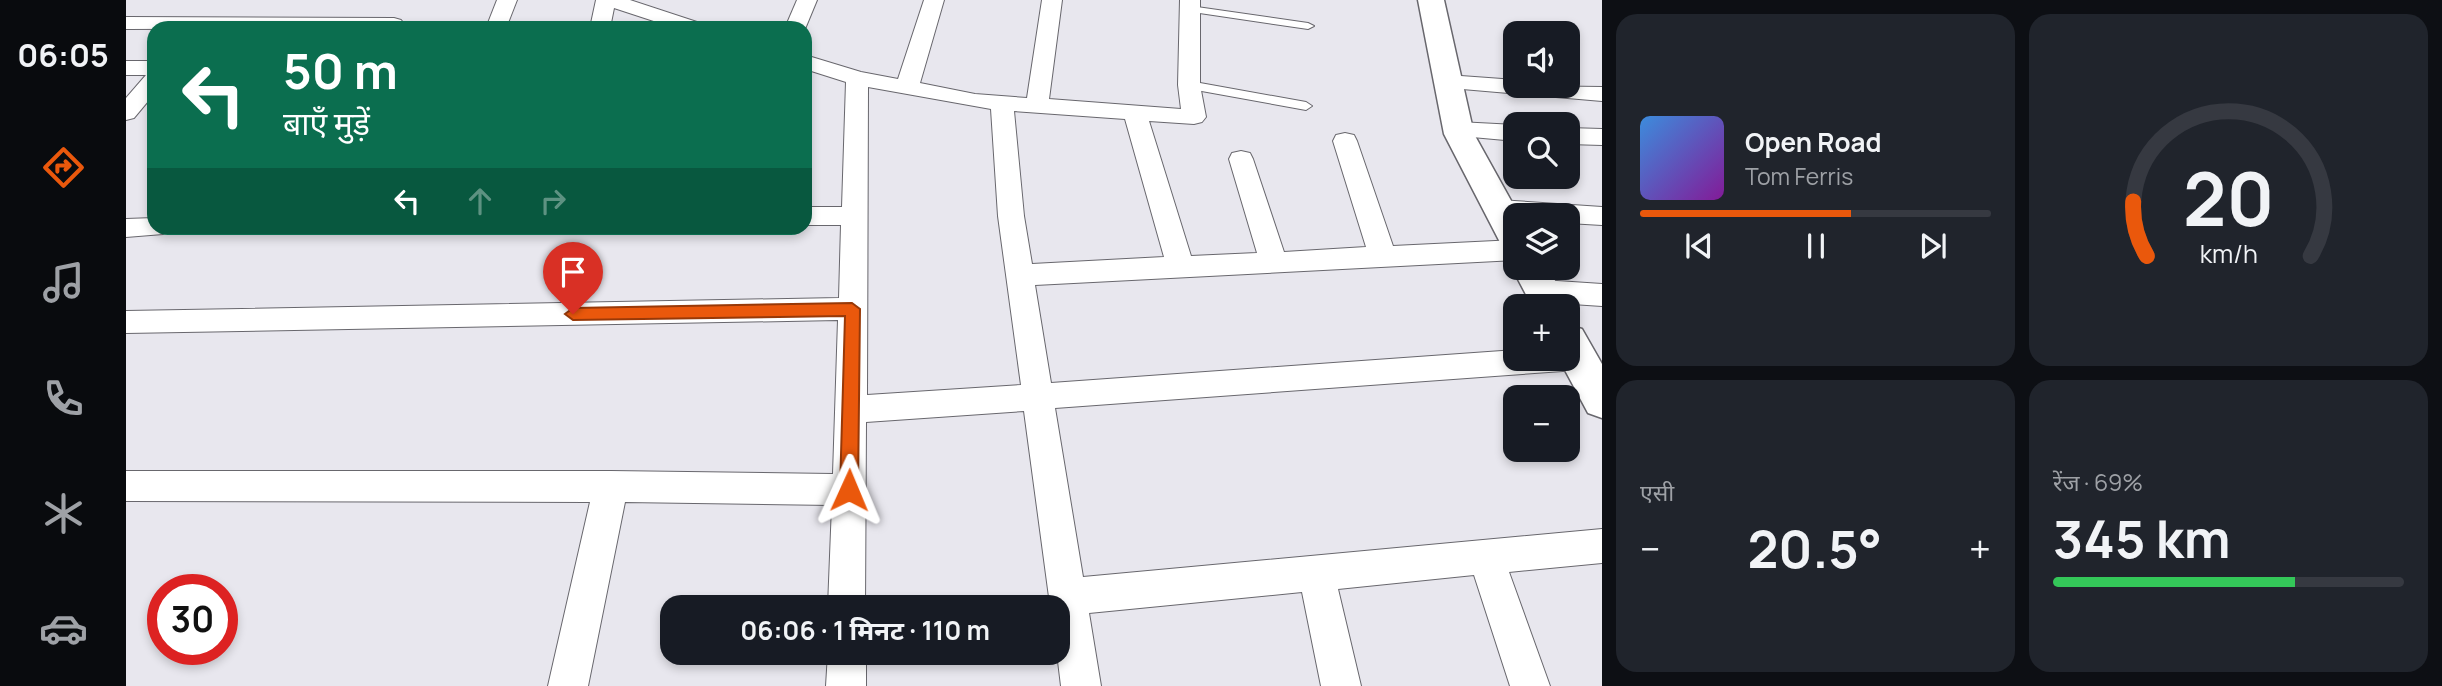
<!DOCTYPE html>
<html lang="hi">
<meta charset="utf-8">
<style>
:root{--surface:#171b24;--page:#20242c;--text:#f1f3f6;--muted:#9ea1a6;--line:#363941;--accent:#ea580c}
body{margin:0;font-family:Manrope,"Noto Sans Devanagari",sans-serif;background:var(--page);color:var(--text);height:100vh;display:flex;flex-direction:column;font-size:26px;white-space:nowrap}
*{box-sizing:border-box;margin:0}
p{font-size:23px;color:var(--muted)}
.icon{flex:none;width:38px;height:38px;fill:none;stroke:currentColor;stroke-width:2;stroke-linecap:round;stroke-linejoin:round}
.map{position:relative;flex:1;overflow:hidden}
.side{display:flex;flex-direction:column;gap:14px;padding:14px;background:#0d0f14;width:840px}
.side>*{flex:none}
.top-card{position:absolute;left:21px;top:21px;width:665px;height:214px;border-radius:21px;box-shadow:0 4px 10px #0003;background:#0b6e4f;color:#fff;overflow:hidden}
.tools{position:absolute;left:1377px;top:21px;display:grid;gap:14px}
.tools a{display:grid;place-items:center;width:77px;height:77px;border-radius:14px;background:var(--surface);box-shadow:0 4px 10px #0003;font-size:35px}
.speed{position:absolute;left:21px;top:574px;display:flex;gap:14px;font-size:35px;font-weight:700;text-align:center}
.speed>*{display:grid;place-content:center;width:91px;height:91px;border-radius:50%;background:var(--surface);box-shadow:0 4px 10px #0003;line-height:1}
.speed .limit{border:10px solid #d22;background:#fff;color:#111}
.pin{position:absolute;display:grid;place-items:center;width:60px;height:60px;color:#fff;margin:-72px -30px;border-radius:50% 50% 50% 0;rotate:-45deg;box-shadow:0 0 7px #0007}
.pin .icon{rotate:45deg}
.me{position:absolute;width:77px;margin:-38px;rotate:1deg;stroke-linejoin:round;filter:drop-shadow(0 0 5px #0008)}
.turn{display:flex;align-items:center;gap:24px;height:147px;padding:0 21px;font-size:32px}
.turn .icon{width:91px;height:91px;stroke-width:2.5}
.turn b{display:block;font-size:49px;line-height:60px}
.lanes{display:flex;align-items:center;height:66px;padding:0 21px;background:#0003;justify-content:center;gap:35px;direction:ltr}
.lanes .off{opacity:.35}
.big{font-size:52px;font-weight:700;line-height:1.1}
.side .tile{flex:1;display:flex;flex-direction:column;justify-content:center;gap:10px;min-width:0;padding:0 24px;border-radius:21px;background:var(--page)}
.side .dial{align-items:center;gap:0}
.dial svg{height:182px;overflow:visible;fill:none;stroke:var(--line);stroke-width:7;stroke-linecap:round;text-anchor:middle}
.dial text{fill:var(--text);stroke:none}
.song{display:flex;align-items:center;gap:21px}
.cover{width:84px;height:84px;border-radius:10px;background:linear-gradient(135deg,hsl(210 70% 55%),hsl(290 70% 35%))}
.played{height:7px;border-radius:4px;background:linear-gradient(90deg,var(--accent) 60%,var(--line) 60%)}
.keys{display:flex;justify-content:space-around;direction:ltr}
.heat{display:flex;justify-content:space-between;align-items:center;font-size:38px;direction:ltr}
.charge{height:10px;border-radius:5px;background:linear-gradient(90deg,#34c759 69%,var(--line) 0)}
.side .tiles{flex:1;display:grid;gap:14px;grid-template-columns:repeat(2,1fr)}
.trip{position:absolute;left:534px;top:595px;width:410px;height:70px;border-radius:21px;background:var(--surface);box-shadow:0 4px 10px #0003;font-weight:700;line-height:70px;text-align:center}
main{display:flex;flex:1;min-height:0}
.dock{display:flex;flex-direction:column;width:126px;justify-content:space-around;align-items:center;background:#090b0e;color:var(--muted)}
.dock .icon{width:49px;height:49px}
.dock .selected{color:var(--accent)}
.dock b{font-size:32px;color:var(--text)}
.map>svg:first-child{display:block}
</style>
<main>
<nav class="dock">
<b>06:05</b>
<svg class="icon selected" aria-label="directions" viewBox="0 0 24 24"><path d="M12 3l9 9-9 9-9-9zM9 14v-3h6M13 9l2 2-2 2"/></svg>
<svg class="icon" aria-label="music" viewBox="0 0 24 24"><path d="M9 18V5l10-2v13"/><circle cx="6" cy="18" r="3"/><circle cx="16" cy="16" r="3"/></svg>
<svg class="icon" aria-label="phone" viewBox="0 0 24 24"><path d="M5 4h4l2 5-3 2q2 4 5 5l2-3 5 2v4C11 20 4 13 5 4z"/></svg>
<svg class="icon" aria-label="climate" viewBox="0 0 24 24"><path d="M12 3v18M4 7l16 10M4 17L20 7"/></svg>
<svg class="icon" aria-label="car" viewBox="0 0 24 24"><path d="M5 17H2v-5l4-1 3-4h7l3 4 3 1v5h-3M9 17h6M6 11h13"/><circle cx="7" cy="17" r="2"/><circle cx="17" cy="17" r="2"/></svg>
</nav>
<div class="map">
<svg width="1476" height="686" viewBox="0 0 1476 686">
<rect width="100%" height="100%" fill="#e8e7ee"/>
<g fill="none" stroke-linecap="round" stroke-linejoin="round">
<defs>
<g id="lane">
<path d="M1064,6L1182,23L1188,26L1182,29L1060,11L1059,9Z"/>
<path d="M1063,81L1180,102L1186,106L1180,110L1059,88L1057,85Z"/>
</g>
<g id="street">
<path d="M371,0H391L380,28H360Z"/>
<path d="M470,0H504L577,24L580,28H549L488,8L484,28H464Z"/>
<path d="M671,0H691L679,29L659,28Z"/>
<path d="M798,0H818L794,83L849,94L901,98L916,0H936L923,99L1055,109L1052,85L1054,0H1074V85L1080,117L1076,122L1068,124L1023,121L1065,256L1131,253L1103,159L1106,153L1115,151L1124,153L1127,159L1158,252L1240,247L1207,141L1210,135L1219,133L1228,135L1231,141L1267,246L1390,240V260L909,285L925,383L1390,350V359H1442V346L1462,349L1466,358L1462,367L1451,370L929,408L957,577L1476,529V563L1383,572L1424,686H1384L1348,575L1212,589L1235,686H1195L1176,592L963,613L975,686H935L931,653V607H925L923,597L898,411L740,422L739,607H702L706,505L499,502L462,686H422L464,502L0,501V471H485L707,474L712,320L0,333V311L713,298L715,225H679V207H716L720,82L679,69V55L735,72L772,79ZM742,87L865,109L872,216L895,385L741,395ZM888,111L999,119L1038,257L906,264L898,216Z"/>
<path d="M0,17L268,18L275,20L278,24L276,28L0,29Z"/>
<path d="M0,61H28V94L8,118L0,120V98L20,75H0Z"/>
<path d="M1321,75L1390,80V86L1476,87V101L1313,87L1310,82L1313,77Z"/>
<path d="M1332,122L1390,125V141L1324,135L1320,130L1324,125Z"/>
<path d="M1442,128L1476,129V145L1442,144Z"/>
<path d="M1373,200L1476,207V225L1442,223V215H1390V219L1364,215L1360,209L1364,203Z"/>
<path d="M28,218V228H41L37,234L0,237V219Z"/>
<path d="M1416,280L1476,284V306L1416,302L1406,299L1402,291L1406,283Z"/>
<path d="M702,653H740V686H700Z"/>
</g>
<g id="secondary">
<path d="M1292,0H1318L1348,134L1393,215H1390V253L1378,250L1318,134Z"/>
<path d="M1390,262V268H1422L1443,306L1442,307L1406,306L1386,268Z"/>
<path d="M1442,325L1456,329L1476,364V418L1462,413L1433,359H1442Z"/>
</g>
</defs>
<!-- lane casing -->
<use href="#lane" stroke="#68676d" stroke-width="2"/>
<!-- street casing -->
<use href="#street" stroke="#68676d" stroke-width="2"/>
<!-- secondary casing -->
<use href="#secondary" stroke="#68676d" stroke-width="3"/>
<!-- lane -->
<use href="#lane" fill="#fff" fill-rule="evenodd"/>
<!-- street -->
<use href="#street" fill="#fff" fill-rule="evenodd"/>
<!-- secondary -->
<use href="#secondary" fill="#fff" fill-rule="evenodd"/>
</g>
<!-- route -->
<path fill="#ea580c" stroke="#983908" stroke-width="2" d="M726,303L734,309L732,490L730,496L723,498L717,496L714,490L719,316L447,320L439,314L447,308Z"/>
</svg>
<div class="tools">
<a><svg class="icon" aria-label="sound" viewBox="0 0 24 24"><path d="M4 9h4l5-4v14l-5-4H4zM17 9q2 3 0 6"/></svg></a>
<a><svg class="icon" aria-label="search" viewBox="0 0 24 24"><circle cx="10" cy="10" r="6"/><path d="M15 15l6 6"/></svg></a>
<a><svg class="icon" aria-label="layers" viewBox="0 0 24 24"><path d="M12 4l9 5-9 5-9-5zM3 14l9 5 9-5"/></svg></a>
<a>+</a>
<a>−</a>
</div>
<div class="speed"><div class="limit">30</div></div>
<div class="pin" style="left:447px;top:314px;background:#d93025"><svg class="icon" aria-label="arrive" viewBox="0 0 24 24"><path d="M6 21V4h12l-3 4 3 4H6"/></svg></div>
<svg class="me" style="left:723px;top:490px" viewBox="-20 -20 40 40"><path d="M0-17L14 15 0 8-14 15z" fill="#ea580c" stroke="#fff" stroke-width="4"/></svg>
<div class="trip">06:06 · 1 मिनट · 110 m</div>
<div class="top-card">
<div class="turn"><svg class="icon" aria-label="left" viewBox="0 0 24 24"><path d="M17 20v-9H6M10 6l-5 5 5 5"/></svg><div><b>50 m</b>बाएँ मुड़ें</div></div>
<div class="lanes"><svg class="icon" aria-label="left" viewBox="0 0 24 24"><path d="M17 20v-9H6M10 6l-5 5 5 5"/></svg><svg class="icon off" aria-label="ahead" viewBox="0 0 24 24"><path d="M12 20V5M6 11l6-6 6 6"/></svg><svg class="icon off" aria-label="right" viewBox="0 0 24 24"><path d="M7 20v-9h11M14 6l5 5-5 5"/></svg></div>
</div>
</div>
<section class="side">
<div class="tiles">
<div class="tile">
<div class="song"><i class="cover"></i><div><b>Open Road</b><p>Tom Ferris</p></div></div>
<div class="played"></div>
<div class="keys"><svg class="icon" aria-label="previous" viewBox="0 0 24 24"><path d="M18 5L8 12l10 7zM5 5v14"/></svg><svg class="icon" aria-label="pause" viewBox="0 0 24 24"><path d="M8 5v14M16 5v14"/></svg><svg class="icon" aria-label="next" viewBox="0 0 24 24"><path d="M6 5l10 7-10 7zM19 5v14"/></svg></div>
</div>
<div class="tile dial"><svg viewBox="0 0 100 80">
<path d="M14 69A42 42 0 1 1 86 69"/>
<path d="M14 69A42 42 0 0 1 8 45" stroke="#ea580c"/>
<text x="50" y="56" font-size="32" font-weight="700">20</text>
<text x="50" y="72" font-size="11">km/h</text>
</svg></div>
<div class="tile"><p>एसी</p>
<div class="heat"><a>−</a><b class="big">20.5°</b><a>+</a></div>
</div>
<div class="tile"><p>रेंज · 69%</p><b class="big">345 km</b><div class="charge"></div></div>
</div>
</section>
</main>
